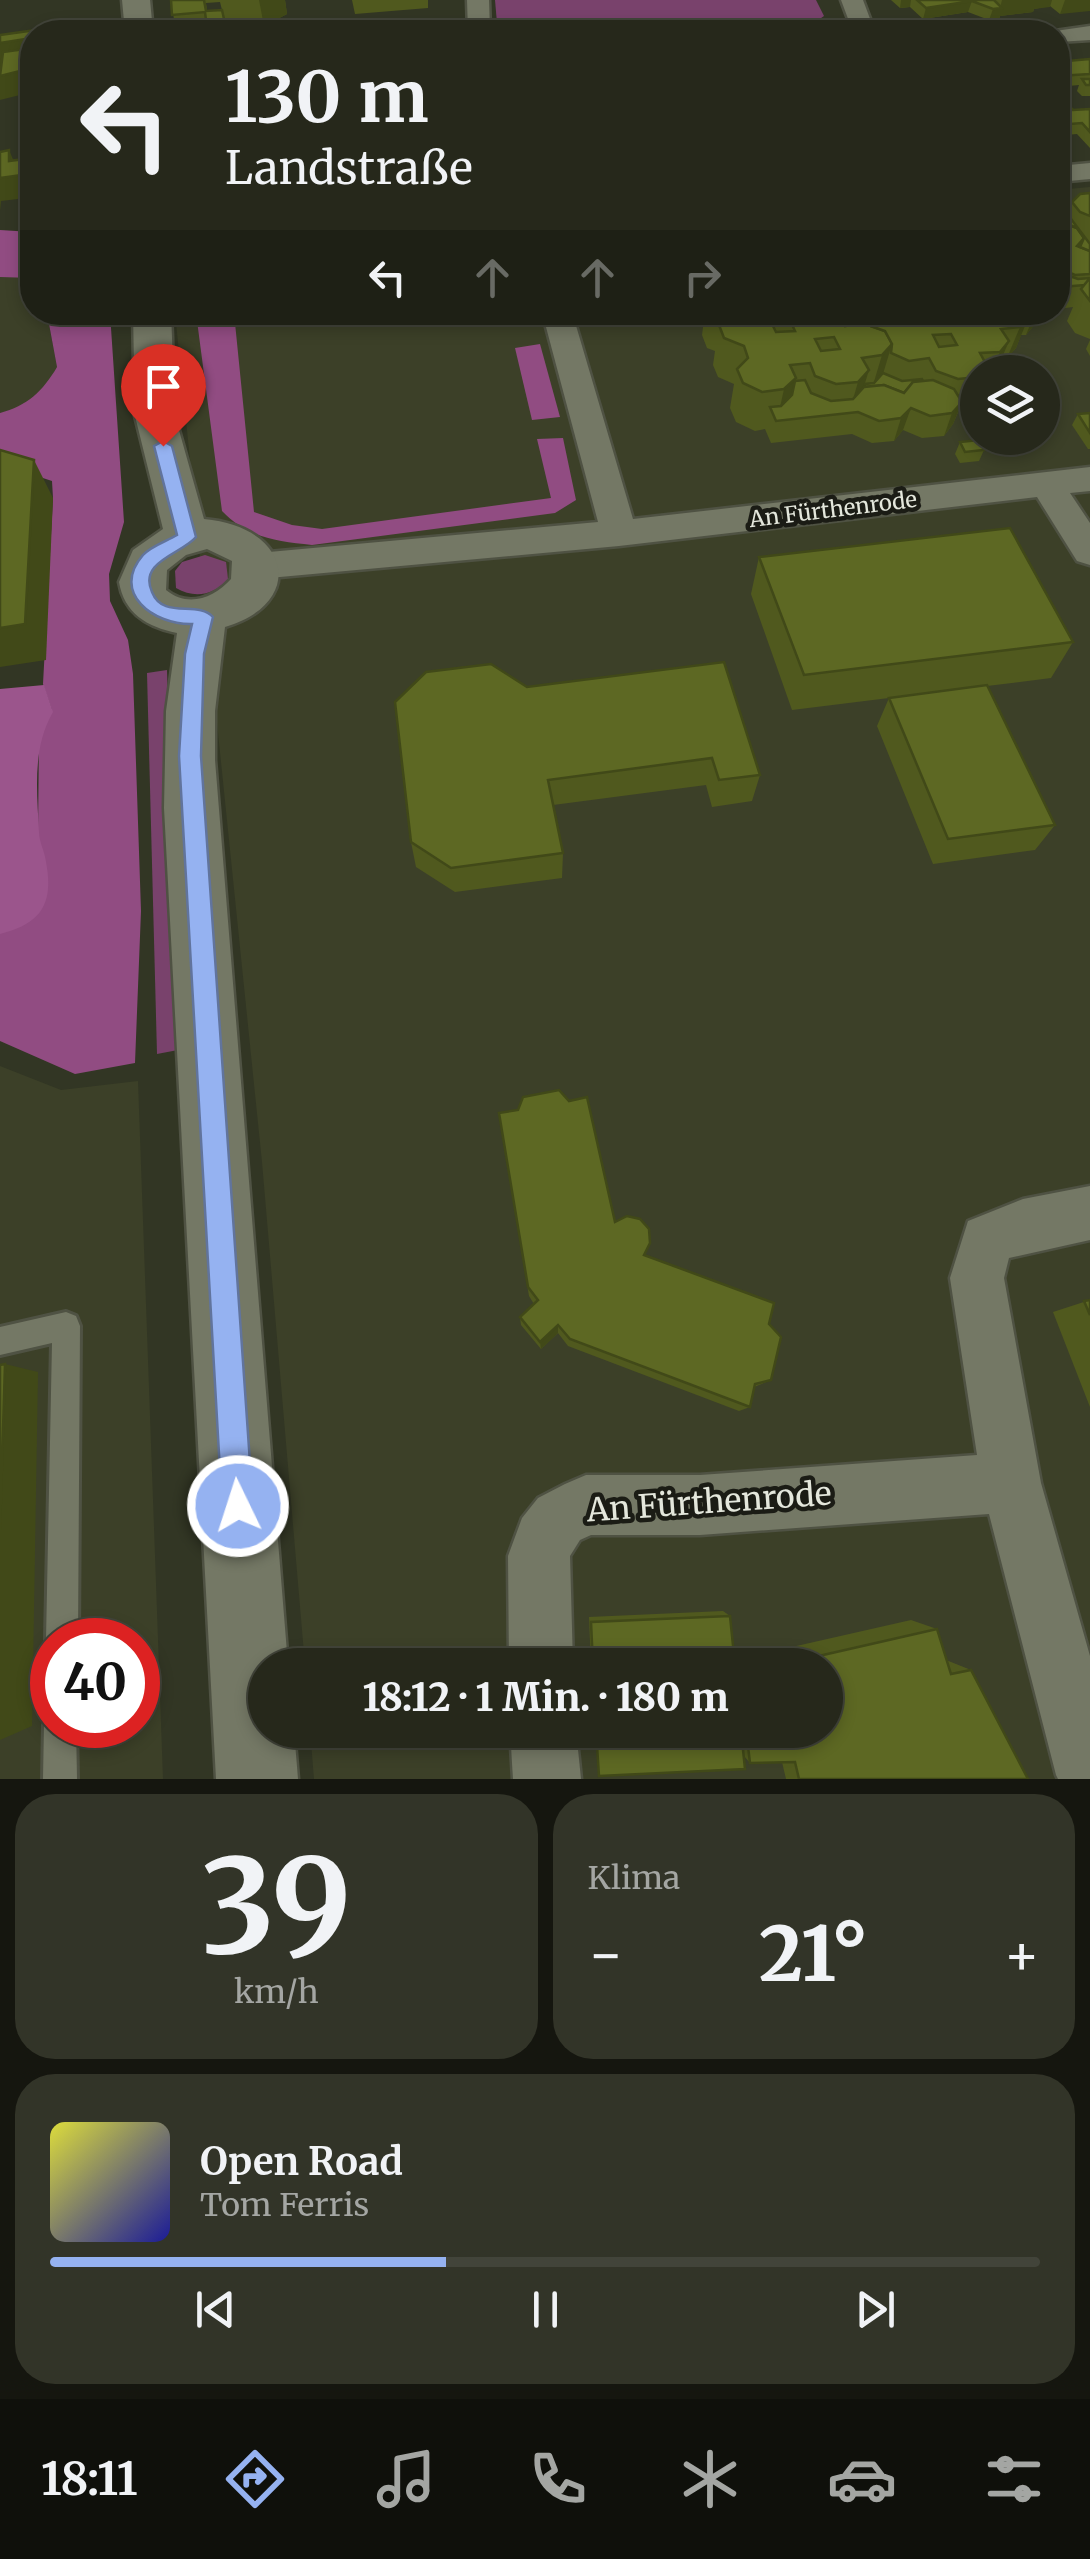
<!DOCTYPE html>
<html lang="de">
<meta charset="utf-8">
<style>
:root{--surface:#26281b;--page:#323428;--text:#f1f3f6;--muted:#a4a6a3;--line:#42443a;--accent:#95b2f1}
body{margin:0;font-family:Merriweather,serif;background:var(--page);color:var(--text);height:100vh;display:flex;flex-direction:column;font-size:38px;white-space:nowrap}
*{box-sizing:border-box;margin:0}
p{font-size:32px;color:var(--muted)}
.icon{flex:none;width:55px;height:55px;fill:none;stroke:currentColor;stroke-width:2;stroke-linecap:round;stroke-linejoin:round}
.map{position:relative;height:1779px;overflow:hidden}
.details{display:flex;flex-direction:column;gap:15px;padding:15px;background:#15160f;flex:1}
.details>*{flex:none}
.banner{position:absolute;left:20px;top:20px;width:1050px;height:305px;border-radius:40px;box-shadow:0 5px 15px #0003,0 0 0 2px var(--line);background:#26281b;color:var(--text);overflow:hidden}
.controls{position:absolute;left:960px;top:355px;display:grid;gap:20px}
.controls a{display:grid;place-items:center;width:100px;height:100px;border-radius:50%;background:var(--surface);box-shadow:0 5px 15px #0003,0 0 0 2px var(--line);font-size:50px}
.speed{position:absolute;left:30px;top:1618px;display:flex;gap:20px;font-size:50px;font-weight:700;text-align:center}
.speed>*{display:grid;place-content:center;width:130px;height:130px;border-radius:50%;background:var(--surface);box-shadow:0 5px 15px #0003,0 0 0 2px var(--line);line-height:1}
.speed .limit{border:15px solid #d22;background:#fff;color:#111}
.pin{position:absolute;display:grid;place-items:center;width:85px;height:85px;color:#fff;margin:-102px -42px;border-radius:50% 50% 50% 0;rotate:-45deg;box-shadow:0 0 10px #0007}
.pin .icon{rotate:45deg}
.me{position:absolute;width:110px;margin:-55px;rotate:356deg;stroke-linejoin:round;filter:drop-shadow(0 0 8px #0008)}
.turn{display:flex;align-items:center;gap:35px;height:210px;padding:0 40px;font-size:45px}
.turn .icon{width:130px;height:130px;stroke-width:2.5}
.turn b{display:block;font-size:70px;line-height:85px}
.lanes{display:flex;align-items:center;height:95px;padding:0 40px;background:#0003;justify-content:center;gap:50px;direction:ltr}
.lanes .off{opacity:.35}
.big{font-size:75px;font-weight:800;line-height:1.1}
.details .card{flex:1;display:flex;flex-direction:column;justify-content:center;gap:15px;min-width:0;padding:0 35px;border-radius:40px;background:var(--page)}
.details .dial{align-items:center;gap:0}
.dial b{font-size:130px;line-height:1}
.song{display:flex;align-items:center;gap:30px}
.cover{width:120px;height:120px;border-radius:15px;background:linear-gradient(135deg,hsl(60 70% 55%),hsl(240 70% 35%))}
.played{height:10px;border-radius:5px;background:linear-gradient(90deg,var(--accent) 40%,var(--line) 40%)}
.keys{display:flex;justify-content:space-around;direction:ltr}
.heat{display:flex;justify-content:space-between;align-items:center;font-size:55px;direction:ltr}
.details .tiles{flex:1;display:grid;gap:15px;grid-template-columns:1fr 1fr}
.card:last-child{grid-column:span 2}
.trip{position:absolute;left:248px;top:1648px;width:595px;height:100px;border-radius:50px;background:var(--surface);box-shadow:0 5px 15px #0003,0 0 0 2px var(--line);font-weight:800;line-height:100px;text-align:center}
.tab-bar{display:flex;height:160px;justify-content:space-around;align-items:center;background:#0f100b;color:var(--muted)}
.tab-bar .icon{width:70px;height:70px}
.tab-bar .on{color:var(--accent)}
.tab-bar b{font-size:45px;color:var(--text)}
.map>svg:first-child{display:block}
</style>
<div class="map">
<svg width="1090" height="1779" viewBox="0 0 1090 1779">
<rect width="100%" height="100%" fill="#323624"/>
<!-- built -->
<g fill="#3c4028" fill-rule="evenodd">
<path d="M1090,187V1779H314L310,1730H825V1665H305L262,1162L175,313L1058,312V190ZM978,372H1042V438H978Z"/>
<path d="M22,275L32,278V312L47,313L57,367L48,383L21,408L0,413V277Z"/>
<path d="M0,1066L61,1090L138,1081L163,1779H0ZM52,1640H138V1725H52Z"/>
</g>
<!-- green -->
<g fill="#79426c">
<path d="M495,0H816L824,16L804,30L507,32L497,23Z"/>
<path d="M205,555L226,562L228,579C214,595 195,599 176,588L175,571L182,562Z"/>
<path d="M167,670L178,1050L157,1054L147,673Z"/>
</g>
<!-- forest -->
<g fill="#914c82">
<path d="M0,230L32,232V278L0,277Z"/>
<path d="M47,313H110L124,522L109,574L110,601L128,640L133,674L141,911L135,1063L75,1074L0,1041V931L38,835L39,734L52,710L43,684L53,498L52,481L0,464V413C27,406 43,391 57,367Z"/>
<path d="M196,313H234L254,512L292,525L322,529L551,498L537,439L563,438L576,500L555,513L312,545C276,541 248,538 222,511Z"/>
<path d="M540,344L560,417L532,420L515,348Z"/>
</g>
<!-- water -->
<path fill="#9b558c" d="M44,685L53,712C32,748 37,791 39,832C39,842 45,852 46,862C54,904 41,924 0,934V689Z"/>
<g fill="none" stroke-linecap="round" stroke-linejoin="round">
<defs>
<g id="service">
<path d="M66,1312L76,1316L80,1326L78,1640H52V1652L46,1640L52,1343L0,1355V1327Z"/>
<path d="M52,1712V1725H76L77,1779H43L44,1725Z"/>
</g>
<g id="minor">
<path d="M467,0H489L490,32H468Z"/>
<path d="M841,0H863L875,32H853Z"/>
<path d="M1090,26V40L1058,42V32H1048Z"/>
<path d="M1090,163V179L1058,182V166Z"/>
<path d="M542,312H572L633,519L1090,467V491L1070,493L1090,523V565L1077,561L1037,497L619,546L258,579L245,575L240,566L245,557L258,553L598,522Z"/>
<path d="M1090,1186V1240L1009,1258L1004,1278L1041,1483L1090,1656V1779H1058L1056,1775L989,1514L700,1535H591L580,1540L570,1556L573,1665H509L508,1556L522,1518L538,1498L565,1484L586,1475H700L977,1455L950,1278L968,1221L1023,1199Z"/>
<path d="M510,1730H576L581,1779H513Z"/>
</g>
<g id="tertiary">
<path d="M122,0H150L153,32H125Z"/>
<path d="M133,312H171L175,416L204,519C292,527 306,603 225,627L215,711V760L288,1665H265V1730H294L298,1779H216L164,808L166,711L177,633C147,627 124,613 119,582L133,550L163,529L135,416ZM207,549L232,561L231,579C214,598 188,608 166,590L167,570L186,555Z"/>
</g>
</defs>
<!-- service casing -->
<use href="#service" stroke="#4f5243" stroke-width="6"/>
<!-- minor casing -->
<use href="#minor" stroke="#4f5243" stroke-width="5"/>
<!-- tertiary casing -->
<use href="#tertiary" stroke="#4f5243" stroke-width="5"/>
<!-- service -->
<use href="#service" fill="#747865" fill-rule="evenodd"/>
<!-- minor -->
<use href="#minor" fill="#747865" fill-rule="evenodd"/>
<!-- tertiary -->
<use href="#tertiary" fill="#747865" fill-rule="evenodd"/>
</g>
<!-- wall -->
<g fill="#50591e" fill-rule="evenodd">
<path d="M171,0H285L287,14L264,26L208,31L206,23L175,26ZM220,2L222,10L207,11L206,3Z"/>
<path d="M352,0H428V8L355,14Z"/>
<path d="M891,0H1090L1060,14L1050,6L1034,9L1033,12L1000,16L999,19L989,20L968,12L923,19L910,7L900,8Z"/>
<path d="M1058,50L1067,61L1090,59V96H1082L1077,91L1079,85L1058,87Z"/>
<path d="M1058,108L1073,110L1090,109V148L1077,134L1066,135L1060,150H1058Z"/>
<path d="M1090,193V339L1075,333L1067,321L1073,307L1058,309V203L1068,213L1072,202Z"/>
<path d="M705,312H1040L1035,324L1026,335H1021L1016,348L1007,358L1001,359L996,372H978V391L975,397L966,409L959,410L953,424L944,436L922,438L903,430L894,441L872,443L852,434L771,443L765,429L755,431L736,422L730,408L734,384L718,377L713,365L715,351L707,348L702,335Z"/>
<path d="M1090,340V356L1086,349Z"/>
<path d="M1090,413V449H1088L1072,425L1078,414Z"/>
<path d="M960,442L984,450L979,461L960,463L955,454Z"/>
<path d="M759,557L1073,642L1051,678L987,686L1055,825L1035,850L933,864L877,726L889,698L792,710L751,594Z"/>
<path d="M527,687L760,775L752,801L712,807L706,785L553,805L563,853L562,878L455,892L416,867L411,842Z"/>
<path d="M499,1113L615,1222L644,1256L771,1380L754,1387L750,1407L739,1411L568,1346L558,1333L541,1349L521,1325L520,1317L534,1304L529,1296Z"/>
<path d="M1090,1300V1407L1053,1312Z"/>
<path d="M723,1611L730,1616L734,1654L793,1651L792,1647L911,1620L937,1629L946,1660L971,1670L1028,1779H786L782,1762L750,1763L744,1756L599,1776L595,1730H825V1665H591L589,1617Z"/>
</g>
<!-- shaded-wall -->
<g fill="#414918">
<path d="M259,0H285L287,14L264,26Z"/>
<path d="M901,0H911L910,7L900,8Z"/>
<path d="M1002,0H1052L1050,7L1034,9L1033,12L1000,16L999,19L989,20L993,9L1000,8Z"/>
<path d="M1065,0H1090V11L1060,14Z"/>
<path d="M972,1L968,12L923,19L926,8Z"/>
<path d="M32,38V61L0,66V43Z"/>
<path d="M32,68V92L0,100V76Z"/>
<path d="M9,150L18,171L32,186V210H30L26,198L1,201L0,211V178L9,161Z"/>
<path d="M1035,312H1040L1035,324L1026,335Z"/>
<path d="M1029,316L1016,348L1007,358L1020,327Z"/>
<path d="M1009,341L996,372H991L1000,352Z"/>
<path d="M892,344L880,384L870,395L882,355Z"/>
<path d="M869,370L857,409L849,413L858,382Z"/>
<path d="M796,378L787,417L777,421L784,389Z"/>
<path d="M978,379V391L975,397L966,409Z"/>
<path d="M962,402L953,424L944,436L952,413Z"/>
<path d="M911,408L903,430L894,441L901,418Z"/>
<path d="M34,460L53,498L46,660L0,667V628Z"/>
<path d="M558,1325V1333L541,1349L540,1342Z"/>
<path d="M5,1364L38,1372L32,1726L0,1740V1530Z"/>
</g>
<!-- building -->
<g fill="#5d6823" stroke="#414918" stroke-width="2.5" fill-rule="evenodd">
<path d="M171,0H204L206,11L222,10L224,19L206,20L205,12L172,15Z"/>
<path d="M917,0H994L1002,8L993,9L972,1L926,8Z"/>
<path d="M86,23V32H32V38L0,43V35Z"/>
<path d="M32,48V68L0,76L3,52Z"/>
<path d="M1058,50L1067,61L1090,59V74L1058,76Z"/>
<path d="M1082,79H1090V85H1086Z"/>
<path d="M1070,107L1073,110L1090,109V132L1082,123L1070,124L1058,109V108Z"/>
<path d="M1058,115L1069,128L1058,129Z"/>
<path d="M9,150V161L32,158V186L21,188L22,175L0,178V152Z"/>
<path d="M1090,193V216L1080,212L1072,202L1080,194Z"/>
<path d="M1058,203L1067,213L1059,222L1077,228L1084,238L1077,246L1090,251V274L1075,275L1058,268Z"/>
<path d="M1062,207L1090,244V251L1080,247L1084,238L1077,228L1063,222L1067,213Z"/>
<path d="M1058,272L1078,279L1090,278V279L1085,285L1061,287L1058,281L1062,280L1058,279Z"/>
<path d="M1089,279H1090V301L1081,289Z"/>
<path d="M723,312H753L770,320L776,332L795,331L789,318L795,312H836L839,314L845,326L865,324L885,331L892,344L882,355L862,358L869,370L858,382L836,384L815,376L810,363L790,365L796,378L784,389L762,392L743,383L737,369L748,358L744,346L724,338L719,325L730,315ZM834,337L840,349L821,351L815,339Z"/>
<path d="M836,312H955L961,322L979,320L974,312H1026L1029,316L1020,327L1001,329L1009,341L1000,352L980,353L987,366L982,372H978V377L958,379L936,371L929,358L909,361L891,353L892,344L885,331L865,324L845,326L839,314ZM951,334L957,345L939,347L933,335Z"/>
<path d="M883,373L902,381L922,379L923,381L913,382L904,393L884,385L864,387L865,384L874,383Z"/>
<path d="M805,380L811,393L831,401L853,399L864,387L884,385L904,393L913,382L933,380L954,389L962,402L952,413L930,416L911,408L901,418L879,421L858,412L776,421L770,407L781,406L792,395L795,381Z"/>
<path d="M1090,413V433L1078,414Z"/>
<path d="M979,440L984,450L965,452L960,442Z"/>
<path d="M0,450L34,460L25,624L0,628Z"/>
<path d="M1010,528L1073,642L804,675L759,557Z"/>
<path d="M724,662L760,775L719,780L712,758L548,780L563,853L451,868L411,842L395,702L426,672L491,664L527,687Z"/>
<path d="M987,685L1055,825L948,839L889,698Z"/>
<path d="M559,1090L569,1101L587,1097L615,1222L627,1216L640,1219L649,1229L650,1243L644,1255L774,1303L769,1324L781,1337L771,1380L755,1384L750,1407L570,1339L558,1325L540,1342L520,1317L538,1300L528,1287L499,1113L518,1110L523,1097Z"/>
<path d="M1090,1300V1315L1084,1301Z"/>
<path d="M5,1364L0,1530V1365Z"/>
<path d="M730,1616L735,1665H593L591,1622Z"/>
<path d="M937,1629L951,1674L971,1670L1028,1779H799L795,1762L750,1763L746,1730H825V1665H768L811,1663L810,1658Z"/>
<path d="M596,1730H741L745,1769L599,1776Z"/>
</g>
<!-- route -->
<path fill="#95b2f1" stroke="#61749d" stroke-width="2.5" d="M163,441L172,446L196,537C182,554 138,561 152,592C163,620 198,600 213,617L204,654L201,756L253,1506L248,1517L238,1522L227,1517L222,1506L179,756L185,654L192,624C154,625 110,593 143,555C151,546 167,541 177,535L154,446Z"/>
<g text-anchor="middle" stroke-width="9" stroke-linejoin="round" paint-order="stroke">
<!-- far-street labels -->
<g font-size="22" fill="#e4e7dc" stroke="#1b1c15">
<text transform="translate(833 509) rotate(-7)" y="8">An Fürthenrode</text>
</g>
<!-- near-street labels -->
<g font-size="32" fill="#e4e7dc" stroke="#1b1c15">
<text transform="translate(709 1502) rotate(-4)" y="11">An Fürthenrode</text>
</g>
</g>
</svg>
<div class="controls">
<a><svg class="icon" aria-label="layers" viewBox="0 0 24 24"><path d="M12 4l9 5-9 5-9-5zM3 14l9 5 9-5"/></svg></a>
</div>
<div class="speed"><div class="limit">40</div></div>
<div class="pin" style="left:163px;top:446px;background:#d93025"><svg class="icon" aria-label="arrive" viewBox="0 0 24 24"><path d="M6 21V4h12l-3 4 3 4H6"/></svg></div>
<svg class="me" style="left:238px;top:1506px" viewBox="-20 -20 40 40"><circle r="17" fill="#95b2f1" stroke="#fff" stroke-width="3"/><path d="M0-11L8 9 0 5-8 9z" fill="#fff"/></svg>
<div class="trip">18:12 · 1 Min. · 180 m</div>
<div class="banner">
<div class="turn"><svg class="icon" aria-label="left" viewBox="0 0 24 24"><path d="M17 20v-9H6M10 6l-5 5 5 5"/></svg><div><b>130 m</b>Landstraße</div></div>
<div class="lanes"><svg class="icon" aria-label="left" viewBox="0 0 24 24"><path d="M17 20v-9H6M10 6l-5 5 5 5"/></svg><svg class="icon off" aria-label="ahead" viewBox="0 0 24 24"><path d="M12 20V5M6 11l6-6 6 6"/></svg><svg class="icon off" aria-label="ahead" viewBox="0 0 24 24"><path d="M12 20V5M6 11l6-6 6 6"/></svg><svg class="icon off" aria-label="right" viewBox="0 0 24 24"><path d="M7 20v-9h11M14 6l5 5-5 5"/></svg></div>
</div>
</div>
<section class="details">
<div class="tiles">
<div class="card dial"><b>39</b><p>km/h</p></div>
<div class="card"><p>Klima</p>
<div class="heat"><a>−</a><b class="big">21°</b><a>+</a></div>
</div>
<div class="card">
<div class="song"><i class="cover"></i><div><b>Open Road</b><p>Tom Ferris</p></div></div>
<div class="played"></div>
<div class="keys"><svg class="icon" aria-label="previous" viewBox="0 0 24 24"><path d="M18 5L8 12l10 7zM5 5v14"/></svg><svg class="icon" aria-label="pause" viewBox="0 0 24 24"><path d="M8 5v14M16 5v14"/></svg><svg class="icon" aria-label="next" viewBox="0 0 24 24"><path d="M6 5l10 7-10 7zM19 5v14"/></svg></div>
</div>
</div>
</section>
<nav class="tab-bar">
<b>18:11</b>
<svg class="icon on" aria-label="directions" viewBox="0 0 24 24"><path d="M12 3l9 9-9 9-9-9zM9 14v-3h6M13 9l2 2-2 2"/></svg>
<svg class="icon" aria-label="music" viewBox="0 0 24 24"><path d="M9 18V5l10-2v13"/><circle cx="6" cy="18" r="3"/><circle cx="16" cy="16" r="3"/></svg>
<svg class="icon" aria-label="phone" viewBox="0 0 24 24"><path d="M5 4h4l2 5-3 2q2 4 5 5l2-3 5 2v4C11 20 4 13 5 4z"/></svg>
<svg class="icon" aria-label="climate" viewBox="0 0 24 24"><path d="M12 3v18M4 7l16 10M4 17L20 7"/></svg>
<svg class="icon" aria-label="car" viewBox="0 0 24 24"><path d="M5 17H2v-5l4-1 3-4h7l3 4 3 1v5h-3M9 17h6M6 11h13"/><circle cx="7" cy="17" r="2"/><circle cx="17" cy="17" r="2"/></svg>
<svg class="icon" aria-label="filters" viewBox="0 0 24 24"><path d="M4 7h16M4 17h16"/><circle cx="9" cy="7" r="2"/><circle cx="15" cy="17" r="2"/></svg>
</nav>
